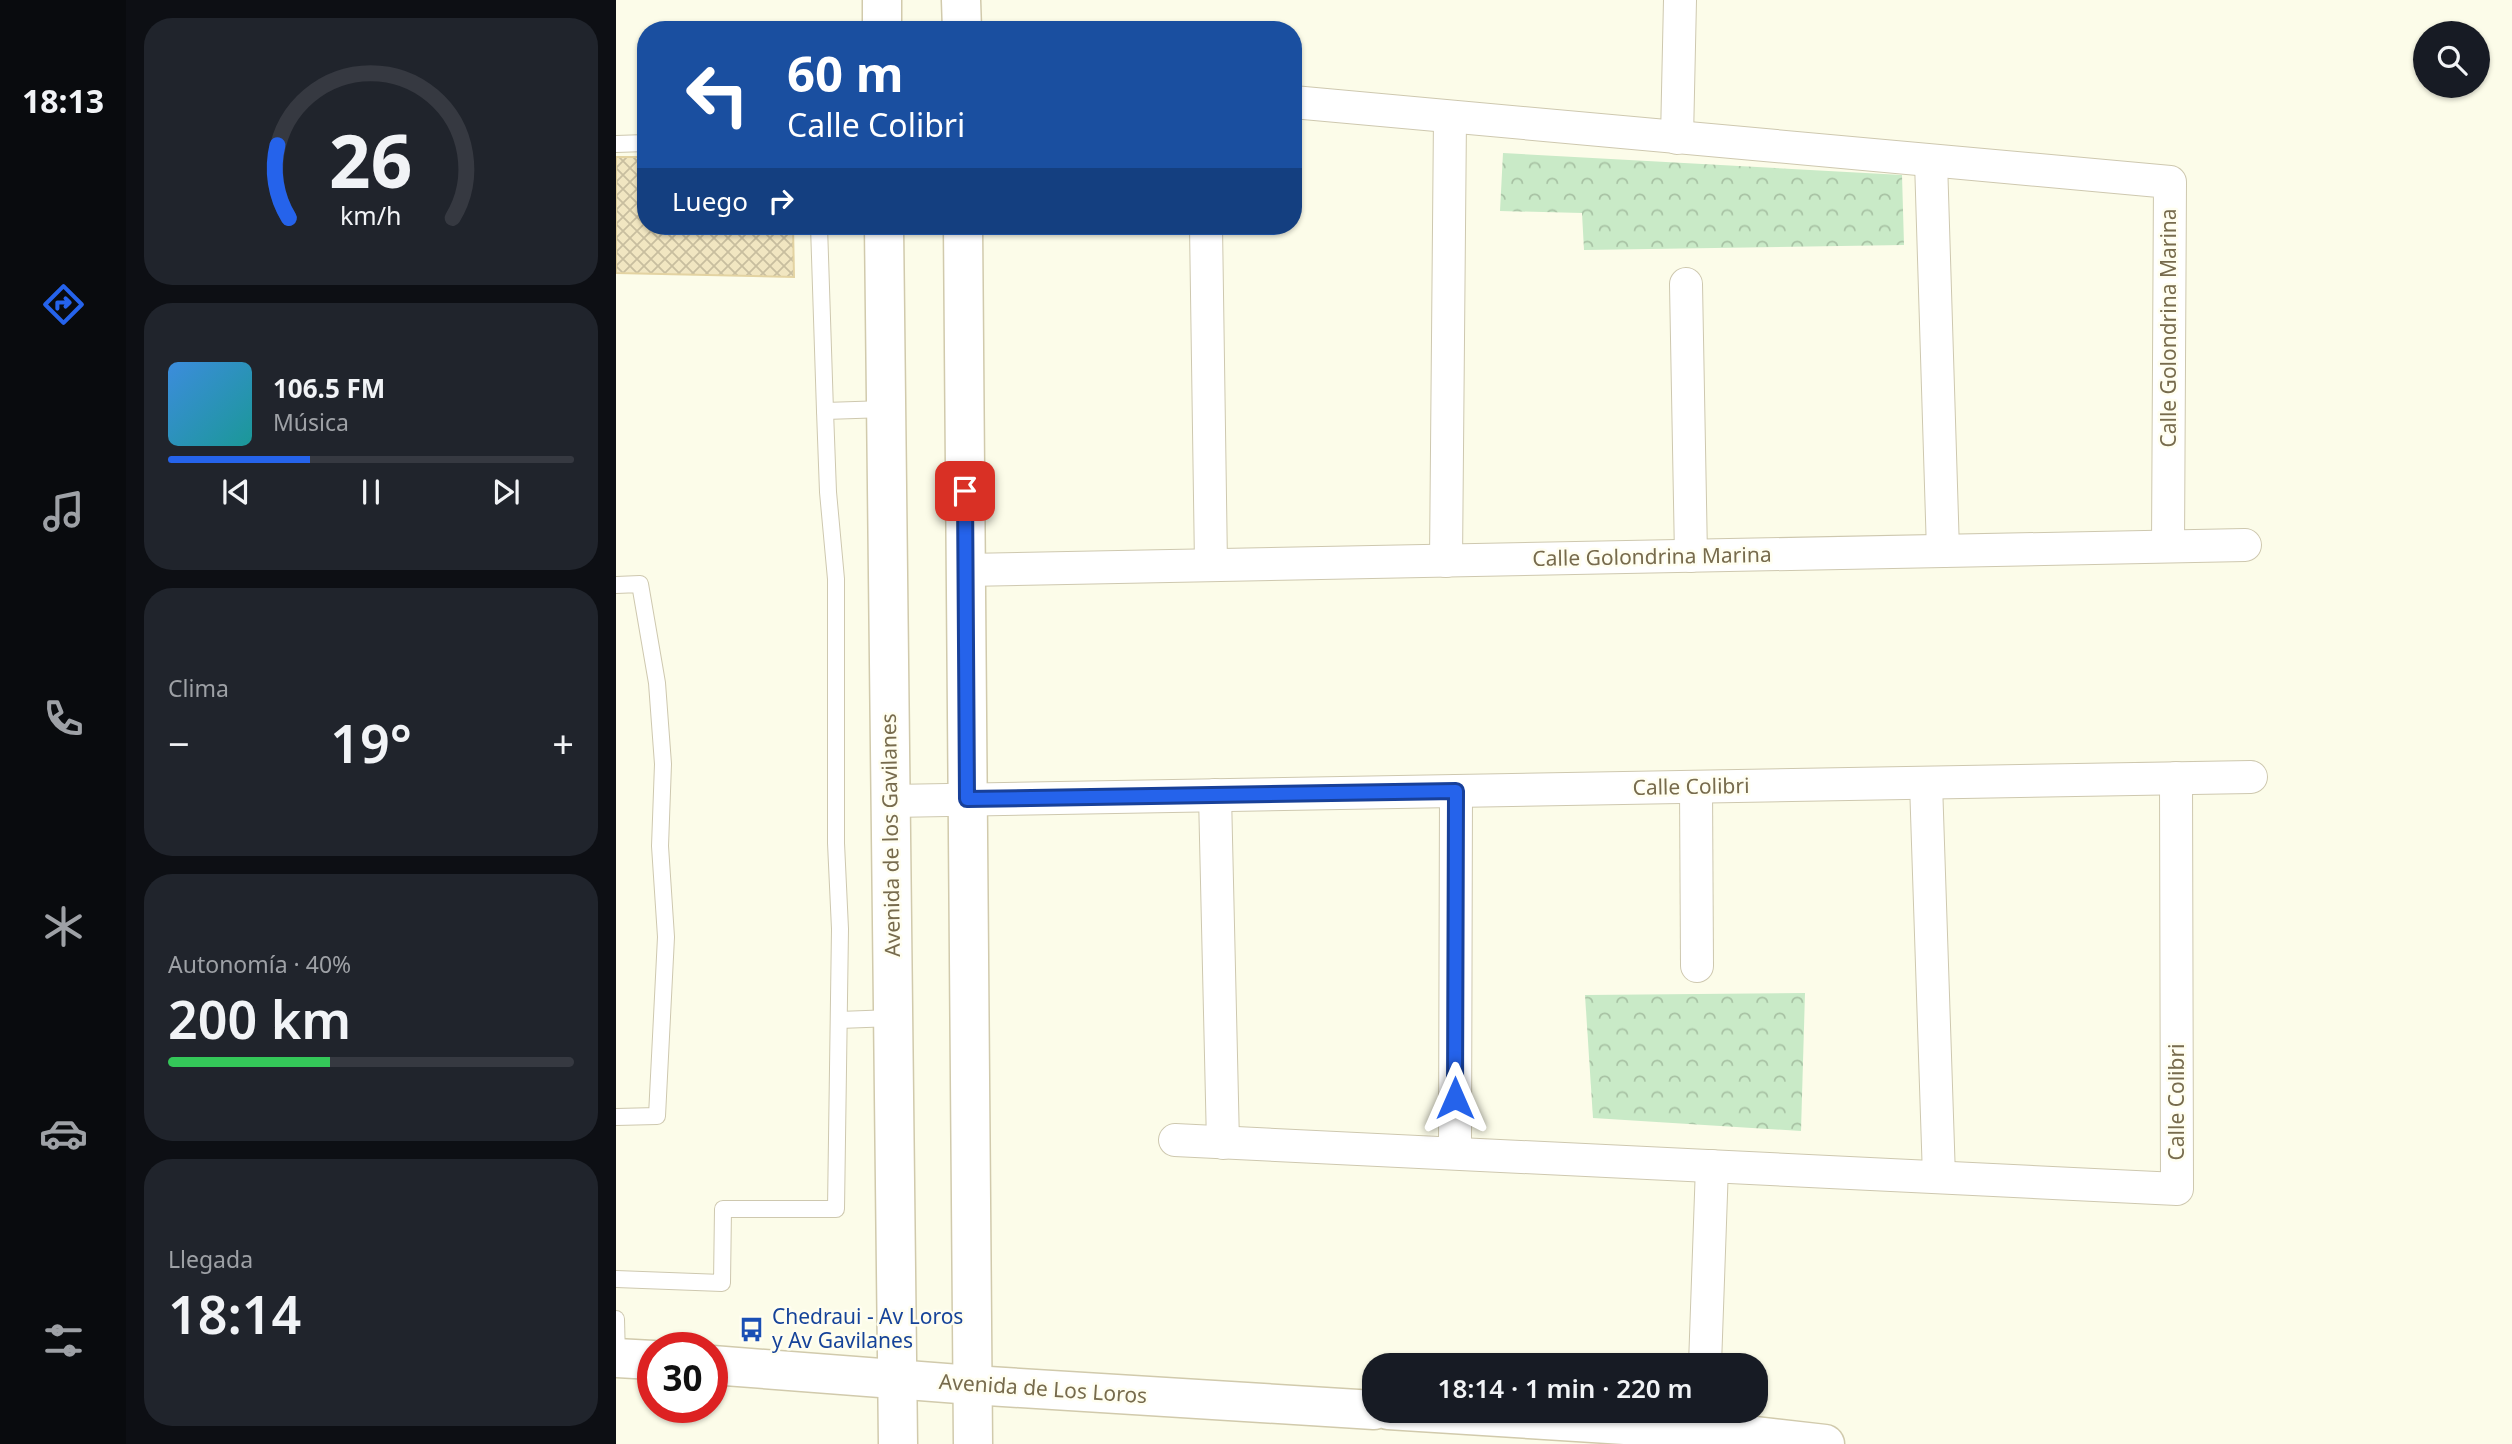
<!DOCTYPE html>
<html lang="es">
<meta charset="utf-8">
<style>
:root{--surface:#171b24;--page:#20242c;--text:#f1f3f6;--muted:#9ea1a6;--line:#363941;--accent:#2563eb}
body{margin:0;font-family:"Noto Sans",sans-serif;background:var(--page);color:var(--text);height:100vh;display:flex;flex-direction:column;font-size:26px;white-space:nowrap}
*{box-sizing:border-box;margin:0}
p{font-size:23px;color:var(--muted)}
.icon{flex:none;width:38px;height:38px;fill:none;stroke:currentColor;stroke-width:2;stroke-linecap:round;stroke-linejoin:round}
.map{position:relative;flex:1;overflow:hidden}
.sheet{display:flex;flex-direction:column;gap:18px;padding:18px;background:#0d0f14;width:490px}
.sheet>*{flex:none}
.banner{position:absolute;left:21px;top:21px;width:665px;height:214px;border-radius:28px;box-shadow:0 2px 5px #0004;background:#1a4fa0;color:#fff;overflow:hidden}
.controls{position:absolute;left:1797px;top:21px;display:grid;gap:14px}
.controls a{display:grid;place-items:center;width:77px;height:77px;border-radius:50%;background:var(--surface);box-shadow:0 2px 5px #0004;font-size:35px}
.speed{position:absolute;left:21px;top:1332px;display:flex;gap:14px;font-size:35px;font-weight:700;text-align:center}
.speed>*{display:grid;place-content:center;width:91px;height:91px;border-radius:50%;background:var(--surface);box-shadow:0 2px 5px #0004;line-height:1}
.speed .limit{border:10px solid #d22;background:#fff;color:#111}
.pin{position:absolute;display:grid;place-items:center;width:60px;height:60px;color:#fff;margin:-30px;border-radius:14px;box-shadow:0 4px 10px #0006}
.me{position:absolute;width:77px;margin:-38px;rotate:0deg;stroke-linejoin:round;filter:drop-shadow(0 0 5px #0008)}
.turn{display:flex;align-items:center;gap:24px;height:147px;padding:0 35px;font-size:32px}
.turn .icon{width:91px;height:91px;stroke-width:2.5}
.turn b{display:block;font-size:49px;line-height:60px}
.then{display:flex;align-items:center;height:66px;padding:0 35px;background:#0003;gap:14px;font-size:26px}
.big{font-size:52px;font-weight:600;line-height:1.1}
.sheet .card{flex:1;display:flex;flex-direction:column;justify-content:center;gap:10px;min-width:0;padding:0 24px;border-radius:28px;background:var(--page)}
.sheet .dial{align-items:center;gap:0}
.dial svg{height:182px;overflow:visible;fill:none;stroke:var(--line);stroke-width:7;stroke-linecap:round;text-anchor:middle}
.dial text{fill:var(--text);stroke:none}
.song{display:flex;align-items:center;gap:21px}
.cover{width:84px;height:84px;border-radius:10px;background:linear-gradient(135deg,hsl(210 70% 55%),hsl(180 70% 35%))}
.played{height:7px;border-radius:4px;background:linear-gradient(90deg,var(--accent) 35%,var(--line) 35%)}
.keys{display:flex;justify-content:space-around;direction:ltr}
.heat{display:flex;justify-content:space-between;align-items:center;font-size:38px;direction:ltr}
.charge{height:10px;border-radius:5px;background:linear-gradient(90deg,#34c759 40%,var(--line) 0)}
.trip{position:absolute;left:746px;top:1353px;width:406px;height:70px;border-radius:28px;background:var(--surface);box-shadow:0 2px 5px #0004;font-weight:600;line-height:70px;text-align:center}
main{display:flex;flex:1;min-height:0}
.menu{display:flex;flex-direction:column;width:126px;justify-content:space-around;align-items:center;background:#090b0e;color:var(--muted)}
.menu .icon{width:49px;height:49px}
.menu .current{color:var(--accent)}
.menu b{font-size:32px;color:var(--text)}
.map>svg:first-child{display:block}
</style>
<main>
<nav class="menu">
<b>18:13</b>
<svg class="icon current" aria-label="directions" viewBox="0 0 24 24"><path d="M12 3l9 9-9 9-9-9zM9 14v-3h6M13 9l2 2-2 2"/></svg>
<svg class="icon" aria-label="music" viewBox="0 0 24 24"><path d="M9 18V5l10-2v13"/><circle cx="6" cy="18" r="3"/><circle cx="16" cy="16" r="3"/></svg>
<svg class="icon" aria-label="phone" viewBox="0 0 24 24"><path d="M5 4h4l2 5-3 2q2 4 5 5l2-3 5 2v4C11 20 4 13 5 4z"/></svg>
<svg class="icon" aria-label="climate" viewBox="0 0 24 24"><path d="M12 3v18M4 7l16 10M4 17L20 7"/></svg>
<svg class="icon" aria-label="car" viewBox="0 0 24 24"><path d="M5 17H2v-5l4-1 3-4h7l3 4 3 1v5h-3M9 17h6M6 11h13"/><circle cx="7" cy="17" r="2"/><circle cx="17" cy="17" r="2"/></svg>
<svg class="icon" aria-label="filters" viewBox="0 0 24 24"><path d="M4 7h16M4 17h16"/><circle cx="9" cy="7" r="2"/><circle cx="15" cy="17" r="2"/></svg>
</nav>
<section class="sheet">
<div class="card dial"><svg viewBox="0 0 100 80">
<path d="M14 69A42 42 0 1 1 86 69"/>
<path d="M14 69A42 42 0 0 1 9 37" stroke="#2563eb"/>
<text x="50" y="56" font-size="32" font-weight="700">26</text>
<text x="50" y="72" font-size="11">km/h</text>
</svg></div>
<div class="card">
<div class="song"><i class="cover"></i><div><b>106.5 FM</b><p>Música</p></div></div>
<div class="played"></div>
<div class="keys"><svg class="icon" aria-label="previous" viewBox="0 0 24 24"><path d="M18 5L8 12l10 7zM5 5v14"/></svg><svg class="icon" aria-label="pause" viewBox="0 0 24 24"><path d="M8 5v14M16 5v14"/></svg><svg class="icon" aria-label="next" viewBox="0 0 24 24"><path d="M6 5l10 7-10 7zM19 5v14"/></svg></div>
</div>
<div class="card"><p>Clima</p>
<div class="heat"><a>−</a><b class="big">19°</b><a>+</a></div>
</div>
<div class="card"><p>Autonomía · 40%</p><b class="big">200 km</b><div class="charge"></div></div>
<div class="card"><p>Llegada</p><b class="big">18:14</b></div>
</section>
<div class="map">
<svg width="1896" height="1444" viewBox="0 0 1896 1444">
<defs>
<pattern id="park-crowns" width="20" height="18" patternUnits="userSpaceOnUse" patternTransform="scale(1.75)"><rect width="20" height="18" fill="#c9eac7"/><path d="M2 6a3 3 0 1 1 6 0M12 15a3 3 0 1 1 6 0" fill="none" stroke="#a8c2a4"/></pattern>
<pattern id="building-cross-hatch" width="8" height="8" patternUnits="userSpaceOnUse" patternTransform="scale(1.75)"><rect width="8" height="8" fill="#f1e6c1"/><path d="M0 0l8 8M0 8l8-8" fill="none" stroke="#c8be9f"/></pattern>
</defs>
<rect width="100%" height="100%" fill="#fcfce9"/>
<!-- park -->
<g fill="url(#park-crowns)">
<path d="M887,153L1286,175L1288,245L968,250L966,213L884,211Z"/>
<path d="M1189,993L1185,1131L977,1118L969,995Z"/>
</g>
<!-- building -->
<path fill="url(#building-cross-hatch)" stroke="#e3d3a2" stroke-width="2" d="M0,157H30V226H177L178,277L0,273Z"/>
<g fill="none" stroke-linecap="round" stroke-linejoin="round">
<defs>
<g id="service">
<path d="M0,144L30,143"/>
<path d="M203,226L209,411L270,409"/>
<path d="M0,585L24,584L41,683L47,764L44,846L50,937L41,1116L0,1117"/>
<path d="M223,1020L277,1018"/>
<path d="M0,1279L106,1283L107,1209H220L224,929L220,843V579L212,492L209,411"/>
<path d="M0,1319L1,1358"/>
</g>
<g id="minor">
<path d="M677,102L1554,182L1552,546"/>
<path d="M1061,138L1064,0"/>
<path d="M1315,161L1327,551"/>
<path d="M590,226L595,565"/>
<path d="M1070,284L1075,556"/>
<path d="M830,561L834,117"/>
<path d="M350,570L1629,545"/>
<path d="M1310,783L1323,1177"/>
<path d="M1080,787L1081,966"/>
<path d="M599,795L607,1143"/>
<path d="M275,801L1635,777"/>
<path d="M559,1140L1561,1189L1560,778"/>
<path d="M839,1153L840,791"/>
<path d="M1089,1365L1096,1166"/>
</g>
<g id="secondary">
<path d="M266,0V30"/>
<path d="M345,0L346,30"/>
<path d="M268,226L282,1444"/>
<path d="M347,226L357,1444"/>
<path d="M0,1358L37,1360"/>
<path d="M96,1365L356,1385L758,1410"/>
<path d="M772,1410L1087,1430L1209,1444"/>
</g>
</defs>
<!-- service casing -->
<use href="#service" stroke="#cec8af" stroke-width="18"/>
<!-- minor casing -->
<use href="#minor" stroke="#cec8af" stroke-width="34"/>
<!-- secondary casing -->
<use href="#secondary" stroke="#d1caac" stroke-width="41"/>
<!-- service -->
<use href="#service" stroke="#fff" stroke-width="16"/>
<!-- minor -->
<use href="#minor" stroke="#fff" stroke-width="32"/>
<!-- secondary -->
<use href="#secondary" stroke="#fff" stroke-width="38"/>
</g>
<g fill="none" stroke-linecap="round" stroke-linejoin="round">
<defs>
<path id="route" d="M349,491L351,799L840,791L839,1098"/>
</defs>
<!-- route casing -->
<use href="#route" stroke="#184099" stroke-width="18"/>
<!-- route -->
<use href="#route" stroke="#2563eb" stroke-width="12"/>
</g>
<!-- icons -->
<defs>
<symbol id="bus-bare" viewBox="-9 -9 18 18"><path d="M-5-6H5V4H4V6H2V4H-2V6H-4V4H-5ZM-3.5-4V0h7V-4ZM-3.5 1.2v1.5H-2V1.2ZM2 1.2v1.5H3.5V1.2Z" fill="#1a4fb4" stroke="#fffef0" stroke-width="2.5" paint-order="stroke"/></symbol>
</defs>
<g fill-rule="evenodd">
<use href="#bus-bare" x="118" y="1312" width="35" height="35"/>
</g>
<g text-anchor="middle" stroke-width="5" stroke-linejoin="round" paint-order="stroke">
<!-- street labels -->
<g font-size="21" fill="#776b4d" stroke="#fffef0">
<text transform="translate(1553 328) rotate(-90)" y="7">Calle Golondrina Marina</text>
<text transform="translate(1036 557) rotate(-1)" y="7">Calle Golondrina Marina</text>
<text transform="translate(1075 787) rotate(-1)" y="7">Calle Colibri</text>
<text transform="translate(275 835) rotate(-91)" y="7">Avenida de los Gavilanes</text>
<text transform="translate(1561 1102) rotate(-90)" y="7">Calle Colibri</text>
<text transform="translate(427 1389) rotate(4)" y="7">Avenida de Los Loros</text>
</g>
<!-- transit labels -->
<g font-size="21" fill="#164399" stroke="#fffef0" text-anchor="start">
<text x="156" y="1324">Chedraui - Av Loros<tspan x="156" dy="24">y Av Gavilanes</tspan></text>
</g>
</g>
</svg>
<div class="controls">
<a><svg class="icon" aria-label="search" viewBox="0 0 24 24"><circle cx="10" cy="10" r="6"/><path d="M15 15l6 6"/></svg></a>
</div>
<div class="speed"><div class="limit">30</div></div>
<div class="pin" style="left:349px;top:491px;background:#d93025"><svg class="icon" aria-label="arrive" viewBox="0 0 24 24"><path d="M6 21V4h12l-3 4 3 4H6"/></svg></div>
<svg class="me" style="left:839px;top:1098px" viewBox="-20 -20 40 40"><path d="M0-17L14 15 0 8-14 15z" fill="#2563eb" stroke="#fff" stroke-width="4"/></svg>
<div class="trip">18:14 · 1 min · 220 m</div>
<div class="banner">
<div class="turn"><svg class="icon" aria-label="left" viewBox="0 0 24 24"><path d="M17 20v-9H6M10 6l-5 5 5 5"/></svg><div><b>60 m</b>Calle Colibri</div></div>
<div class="then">Luego<svg class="icon" aria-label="right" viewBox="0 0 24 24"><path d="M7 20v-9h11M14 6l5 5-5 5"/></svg></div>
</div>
</div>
</main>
